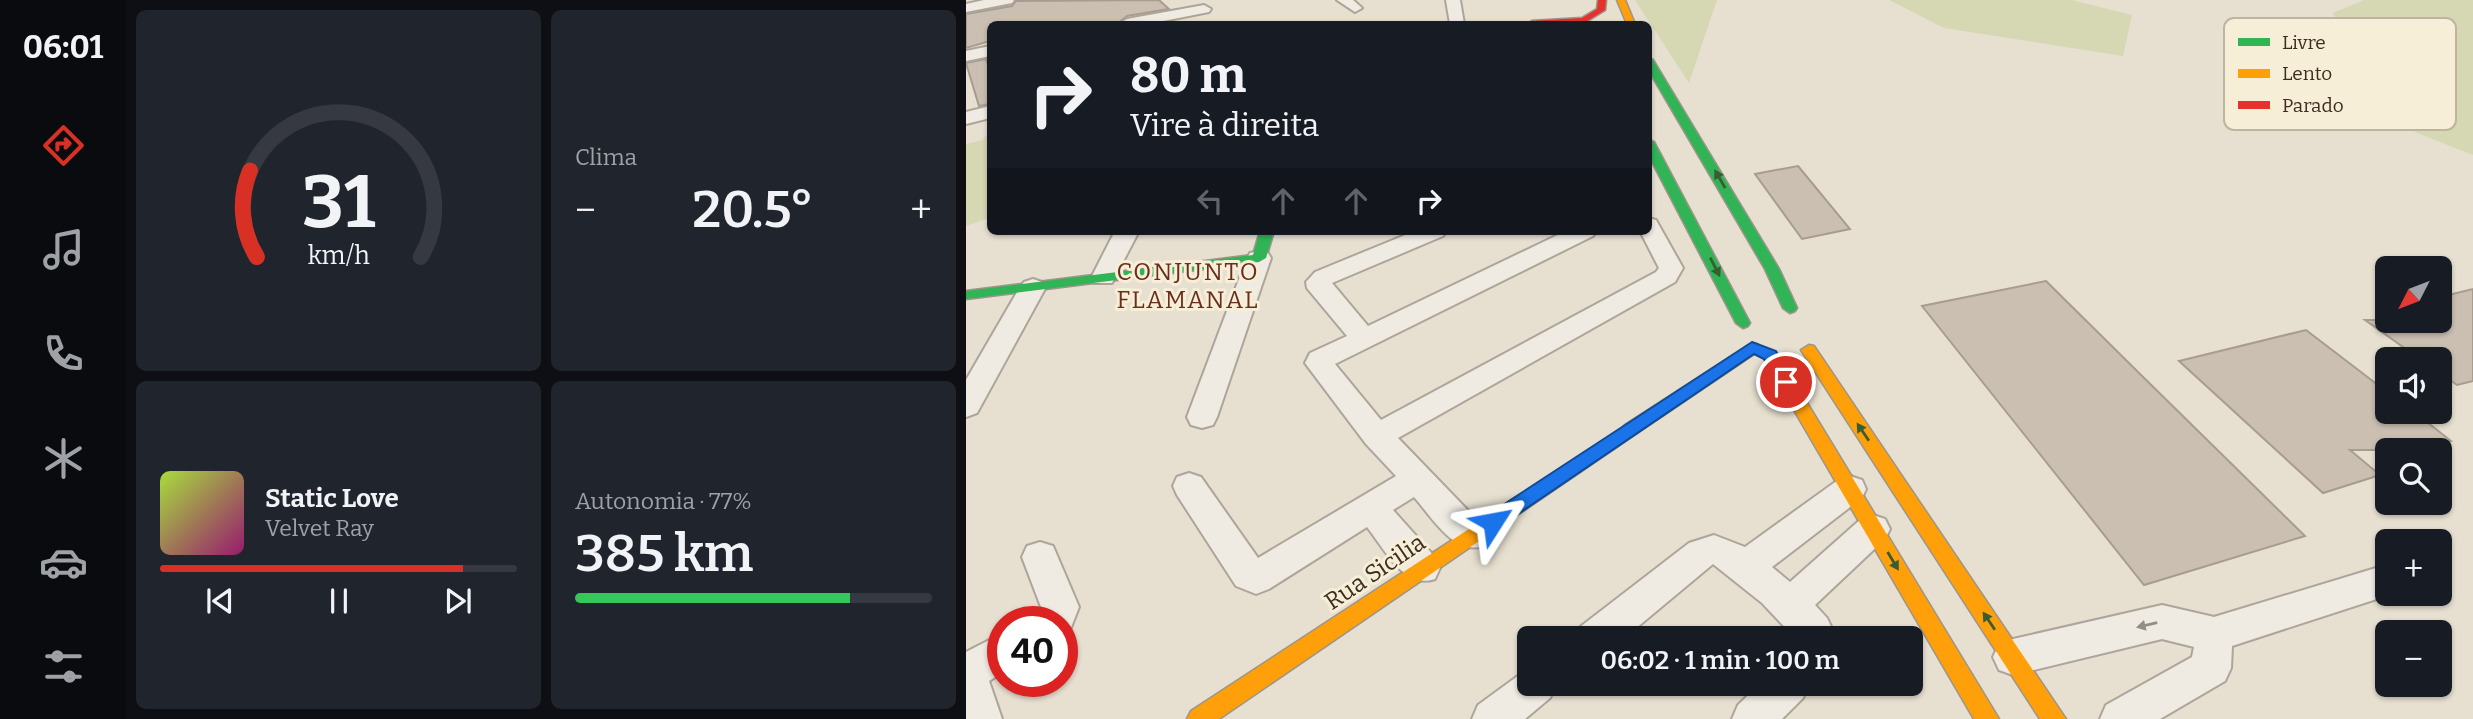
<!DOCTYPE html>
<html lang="pt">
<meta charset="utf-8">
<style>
:root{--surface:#171b24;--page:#20242c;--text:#f1f3f6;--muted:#9ea1a6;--line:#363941;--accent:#d93025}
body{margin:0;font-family:Bitter,serif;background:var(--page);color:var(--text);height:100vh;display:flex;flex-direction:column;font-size:26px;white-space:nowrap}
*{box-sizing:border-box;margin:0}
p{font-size:23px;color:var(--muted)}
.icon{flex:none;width:38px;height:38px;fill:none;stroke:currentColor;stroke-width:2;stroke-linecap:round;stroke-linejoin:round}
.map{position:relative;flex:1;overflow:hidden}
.drawer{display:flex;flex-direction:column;gap:10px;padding:10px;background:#0d0f14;width:840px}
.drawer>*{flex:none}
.top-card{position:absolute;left:21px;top:21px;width:665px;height:214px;border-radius:10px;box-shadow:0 2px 5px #0004;background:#171b24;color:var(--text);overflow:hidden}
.needle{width:46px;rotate:228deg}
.buttons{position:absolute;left:1409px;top:256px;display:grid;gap:14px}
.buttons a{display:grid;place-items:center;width:77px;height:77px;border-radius:10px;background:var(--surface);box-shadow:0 2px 5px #0004;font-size:35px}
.speed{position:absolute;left:21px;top:606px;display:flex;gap:14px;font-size:35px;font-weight:700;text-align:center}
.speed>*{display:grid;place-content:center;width:91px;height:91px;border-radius:50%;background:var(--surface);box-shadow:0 2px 5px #0004;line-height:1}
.speed .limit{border:10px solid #d22;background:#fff;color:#111}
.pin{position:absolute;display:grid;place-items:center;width:60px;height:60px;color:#fff;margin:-30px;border:4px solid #fff;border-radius:50%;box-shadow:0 2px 7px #0007}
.me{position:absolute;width:77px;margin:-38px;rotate:56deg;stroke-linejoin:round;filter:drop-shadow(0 0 5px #0008)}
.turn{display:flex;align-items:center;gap:24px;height:147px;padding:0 28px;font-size:32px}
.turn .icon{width:91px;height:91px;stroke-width:2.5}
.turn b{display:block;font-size:49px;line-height:60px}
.lanes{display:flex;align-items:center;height:66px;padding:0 28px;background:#0003;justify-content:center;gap:35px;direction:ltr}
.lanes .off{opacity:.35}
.big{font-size:52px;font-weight:600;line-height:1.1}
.drawer .card{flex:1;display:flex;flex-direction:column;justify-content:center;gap:10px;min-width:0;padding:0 24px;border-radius:10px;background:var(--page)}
.drawer .dial{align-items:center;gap:0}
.dial svg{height:182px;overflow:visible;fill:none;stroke:var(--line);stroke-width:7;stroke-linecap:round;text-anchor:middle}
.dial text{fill:var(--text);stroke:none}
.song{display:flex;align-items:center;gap:21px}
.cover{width:84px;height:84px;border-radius:10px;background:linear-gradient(135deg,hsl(80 70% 55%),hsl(320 70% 35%))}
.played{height:7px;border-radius:4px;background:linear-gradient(90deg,var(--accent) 85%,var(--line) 85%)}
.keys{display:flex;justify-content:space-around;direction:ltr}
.heat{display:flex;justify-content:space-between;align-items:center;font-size:38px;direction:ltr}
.charge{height:10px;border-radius:5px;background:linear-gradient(90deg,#34c759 77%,var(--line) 0)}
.drawer .tiles{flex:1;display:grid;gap:10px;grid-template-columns:repeat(2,1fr)}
.trip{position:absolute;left:551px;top:626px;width:406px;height:70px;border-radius:10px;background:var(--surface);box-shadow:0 2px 5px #0004;font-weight:600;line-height:70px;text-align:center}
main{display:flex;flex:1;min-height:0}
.tabs{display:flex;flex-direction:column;width:126px;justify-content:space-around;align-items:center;background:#090b0e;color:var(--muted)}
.tabs .icon{width:49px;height:49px}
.tabs .on{color:var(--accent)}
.tabs b{font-size:32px;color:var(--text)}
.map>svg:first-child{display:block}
</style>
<main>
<nav class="tabs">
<b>06:01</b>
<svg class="icon on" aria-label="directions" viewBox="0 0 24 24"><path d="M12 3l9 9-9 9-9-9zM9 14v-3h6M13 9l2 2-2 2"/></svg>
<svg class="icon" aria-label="music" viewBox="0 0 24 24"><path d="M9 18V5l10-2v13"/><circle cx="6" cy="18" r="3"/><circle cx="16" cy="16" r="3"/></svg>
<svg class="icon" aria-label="phone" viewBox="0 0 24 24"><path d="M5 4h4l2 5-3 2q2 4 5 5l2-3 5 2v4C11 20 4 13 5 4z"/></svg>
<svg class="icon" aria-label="climate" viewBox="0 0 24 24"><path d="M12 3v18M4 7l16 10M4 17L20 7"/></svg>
<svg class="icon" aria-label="car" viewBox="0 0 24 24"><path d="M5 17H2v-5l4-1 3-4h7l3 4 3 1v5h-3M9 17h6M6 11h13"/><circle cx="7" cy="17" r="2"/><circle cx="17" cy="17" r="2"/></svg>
<svg class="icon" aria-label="filters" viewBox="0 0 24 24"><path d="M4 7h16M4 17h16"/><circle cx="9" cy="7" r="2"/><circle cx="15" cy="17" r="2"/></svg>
</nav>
<section class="drawer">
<div class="tiles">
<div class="card dial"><svg viewBox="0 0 100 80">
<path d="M14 69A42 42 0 1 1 86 69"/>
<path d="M14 69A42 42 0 0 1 11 31" stroke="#d93025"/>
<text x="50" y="56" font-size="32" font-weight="700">31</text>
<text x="50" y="72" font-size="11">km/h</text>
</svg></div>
<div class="card"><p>Clima</p>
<div class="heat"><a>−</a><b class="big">20.5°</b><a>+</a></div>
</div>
<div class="card">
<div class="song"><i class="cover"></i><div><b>Static Love</b><p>Velvet Ray</p></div></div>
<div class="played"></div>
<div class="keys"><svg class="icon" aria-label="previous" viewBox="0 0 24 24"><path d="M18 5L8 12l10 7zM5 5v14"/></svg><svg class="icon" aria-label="pause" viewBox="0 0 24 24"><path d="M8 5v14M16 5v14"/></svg><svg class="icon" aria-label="next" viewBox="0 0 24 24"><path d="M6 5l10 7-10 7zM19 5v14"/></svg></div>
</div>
<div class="card"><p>Autonomia · 77%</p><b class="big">385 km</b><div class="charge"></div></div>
</div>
</section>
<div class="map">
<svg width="1507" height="719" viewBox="0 0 1507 719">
<rect width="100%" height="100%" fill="#e7e0d1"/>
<!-- green -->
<g fill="#d6d7b3">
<path d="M669,0H751L723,83Z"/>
<path d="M923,0H1106L1166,15L1157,56L978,28Z"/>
<path d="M1398,0H1507V155L1421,121L1367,13Z"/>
<path d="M24,131V218L0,226V144L16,140Z"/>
</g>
<!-- building -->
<g fill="#cbbfb2" stroke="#a89c90" stroke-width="2">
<path d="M193,0L203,9L161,16L151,24H24V41L0,48V14L46,6L50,1Z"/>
<path d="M20,59L24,70V104L13,106L0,63Z"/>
<path d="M832,166L884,229L836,239L789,174Z"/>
<path d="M1080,281L1171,371L1339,536L1178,585L956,306Z"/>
<path d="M1507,289V381L1491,385L1474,373V359H1454L1399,320H1474V297Z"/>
<path d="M1340,330L1421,392V423L1451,414L1485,441L1454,450H1384L1414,475L1357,493L1213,361Z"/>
</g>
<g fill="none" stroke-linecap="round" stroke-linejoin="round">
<defs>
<g id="street">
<path d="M18,0H48L46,3L0,12V4Z"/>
<path d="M371,0H387L396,8L389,12Z"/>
<path d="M480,0H494L498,24H484Z"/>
<path d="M238,5L245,9L243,12L182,24H153L161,19Z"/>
<path d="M24,46V56L0,61V51Z"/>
<path d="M24,106V118L0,124V112Z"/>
<path d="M682,218L690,220L717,268L709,282L432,438L517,526L522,536L517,546C488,556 466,517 448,497L427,510L469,557L474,568L469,579C438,590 418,548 401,527L303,589L290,594L270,586L211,495L207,486L211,477L223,473L235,477L292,558L430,476L400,444L339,363L344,353L381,336L341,288L340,282L349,272L449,231H481L477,236L366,283L402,326L600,231H631L627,236L369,364L415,420L690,272L693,268L674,231H682Z"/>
<path d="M149,231H173L146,283H128L125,278Z"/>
<path d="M293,251L302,253L305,258L251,417L247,425L236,428L225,425L221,417L281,258L284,253Z"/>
<path d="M67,279L76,282L80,287L11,413L0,417V380L54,287L58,282Z"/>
<path d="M884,476L896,480L900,489L896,498L806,567L824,582L895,519L907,515L919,519L924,529L919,539L849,605L861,618L871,639H830L796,603L747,564L657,639H609L614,627L723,543L748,535L779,547L872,480Z"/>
<path d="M74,542L87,546L113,607L104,630L96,634V621H67L75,607L56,557L61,546Z"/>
<path d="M1410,568L1421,572L1423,595L1266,646L1265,668L1259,681L1194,719H1134L1140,705L1226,657L1228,647L1196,639L1047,675L1033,670L1027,657L1033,644L1047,639L1196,605L1248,617Z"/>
<path d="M37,633V672L23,681L36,719H0V652Z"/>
<path d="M564,667V684H590L584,698L559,719H506L512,705Z"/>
<path d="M794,684H843L837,698L816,719H766L772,705Z"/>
</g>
<g id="fast">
<path d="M682,57L687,60L813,269L831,308L829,311L824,313L817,308L799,269L682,69Z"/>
<path d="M682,139L688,142L784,323L782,326L777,328L770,323L682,154Z"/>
<path d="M294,231H308L300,258L293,262L0,299V291L287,255Z"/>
<path d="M786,343L791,344L794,348L791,352L671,433H659L656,429L659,425Z"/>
</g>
<g id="slow">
<path d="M651,0H659L669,24H661Z"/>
<path d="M843,345L848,346L1100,719H1074L835,350Z"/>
<path d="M804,350L812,355L1033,719H1008L796,355Z"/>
<path d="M665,423L671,425L674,429L671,433L253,719H221L225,711Z"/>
</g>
<path id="jam" d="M632,0H640L639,10L618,23L562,24L566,21L616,18L631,9Z"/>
</defs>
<!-- street casing -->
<use href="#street" stroke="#ada599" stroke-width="4"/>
<!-- fast casing -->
<use href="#fast" stroke="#9c958a" stroke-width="3"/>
<!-- slow casing -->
<use href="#slow" stroke="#9c958a" stroke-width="3"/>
<!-- jam casing -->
<use href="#jam" stroke="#9c958a" stroke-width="3"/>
<!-- street -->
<use href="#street" fill="#efebe3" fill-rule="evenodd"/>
<!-- fast -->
<use href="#fast" fill="#30b455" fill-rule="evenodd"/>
<!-- slow -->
<use href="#slow" fill="#ff9f0a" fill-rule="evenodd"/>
<!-- jam -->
<use href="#jam" fill="#e5322d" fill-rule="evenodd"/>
</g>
<!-- one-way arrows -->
<defs><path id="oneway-solid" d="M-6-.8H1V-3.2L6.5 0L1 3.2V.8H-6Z" transform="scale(1.75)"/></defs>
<g fill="#385d33">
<use href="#oneway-solid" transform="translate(754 179) rotate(-120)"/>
<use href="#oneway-solid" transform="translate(749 267) rotate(63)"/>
<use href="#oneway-solid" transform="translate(897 432) rotate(-124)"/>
<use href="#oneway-solid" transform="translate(927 561) rotate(59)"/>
<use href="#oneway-solid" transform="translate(1023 621) rotate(-124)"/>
</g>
<use fill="#968c82" href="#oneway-solid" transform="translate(1181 625) rotate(167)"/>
<!-- route -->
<path fill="#1a73e8" stroke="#114b97" stroke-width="2" d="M786,342L810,351L828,382L826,386H814L798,359L788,354L533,527H520L517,522L520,516Z"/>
<g text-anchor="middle" stroke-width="6" stroke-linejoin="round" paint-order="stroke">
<!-- quarter labels -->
<g font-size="24" letter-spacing="2" fill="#6b2e1e" stroke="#f7eed8">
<text x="222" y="280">CONJUNTO<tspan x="222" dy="28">FLAMANAL</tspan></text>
</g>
<!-- near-street labels -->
<g font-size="24" fill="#3d2e20" stroke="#f7eed8">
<text transform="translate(409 572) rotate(-34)" y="8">Rua Sicilia</text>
</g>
</g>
<!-- legend -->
<rect x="1258" y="18" width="232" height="112" rx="10" fill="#f7eed8" stroke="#bfb4a1" stroke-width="2"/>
<rect x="1272" y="38" width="32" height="8" fill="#30b455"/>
<rect x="1272" y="69" width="32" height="9" fill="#ff9f0a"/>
<rect x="1272" y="101" width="32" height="8" fill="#e5322d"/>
<g font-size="19" fill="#3d2e20">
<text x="1316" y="49">Livre</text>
<text x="1316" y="80">Lento</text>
<text x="1316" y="112">Parado</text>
</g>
</svg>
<div class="buttons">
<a><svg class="needle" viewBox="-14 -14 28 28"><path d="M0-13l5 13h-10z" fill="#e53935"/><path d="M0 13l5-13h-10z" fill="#9ea1a6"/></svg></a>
<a><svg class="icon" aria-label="sound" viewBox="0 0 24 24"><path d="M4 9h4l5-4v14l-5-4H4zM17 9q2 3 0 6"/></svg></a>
<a><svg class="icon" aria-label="search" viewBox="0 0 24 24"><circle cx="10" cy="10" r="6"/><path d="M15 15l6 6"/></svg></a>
<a>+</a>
<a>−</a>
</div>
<div class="speed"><div class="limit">40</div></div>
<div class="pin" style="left:820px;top:382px;background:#d93025"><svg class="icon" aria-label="arrive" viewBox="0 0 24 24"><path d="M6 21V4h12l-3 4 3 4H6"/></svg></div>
<svg class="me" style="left:527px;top:522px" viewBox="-20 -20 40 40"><path d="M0-17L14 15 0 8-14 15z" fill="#1a73e8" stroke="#fff" stroke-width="4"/></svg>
<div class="trip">06:02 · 1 min · 100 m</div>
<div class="top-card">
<div class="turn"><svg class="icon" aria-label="right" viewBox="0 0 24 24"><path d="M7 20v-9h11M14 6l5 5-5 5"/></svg><div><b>80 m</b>Vire à direita</div></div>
<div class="lanes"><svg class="icon off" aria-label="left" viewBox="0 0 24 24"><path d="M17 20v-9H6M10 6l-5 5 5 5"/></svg><svg class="icon off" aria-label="ahead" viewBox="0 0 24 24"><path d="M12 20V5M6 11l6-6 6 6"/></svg><svg class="icon off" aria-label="ahead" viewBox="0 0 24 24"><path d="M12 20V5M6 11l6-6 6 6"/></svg><svg class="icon" aria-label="right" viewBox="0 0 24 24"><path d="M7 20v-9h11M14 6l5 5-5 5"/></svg></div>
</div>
</div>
</main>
